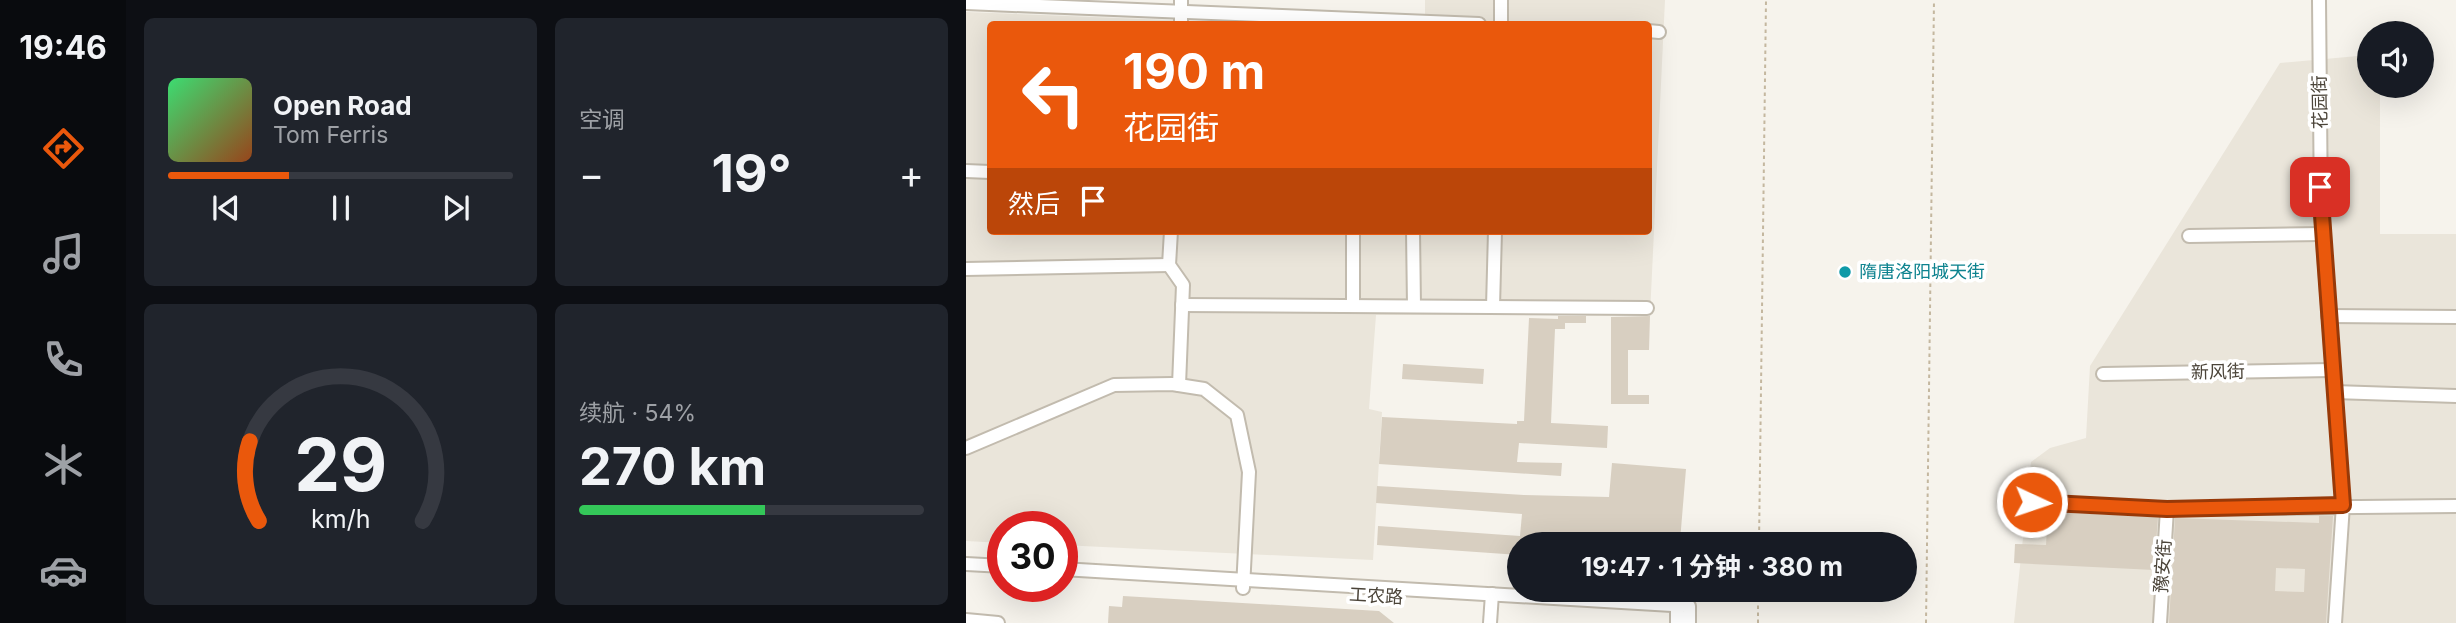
<!DOCTYPE html>
<html lang="zh">
<meta charset="utf-8">
<style>
:root{--surface:#171b24;--page:#20242c;--text:#f1f3f6;--muted:#9ea1a6;--line:#363941;--accent:#ea580c}
body{margin:0;font-family:Inter,"Noto Sans SC",sans-serif;background:var(--page);color:var(--text);height:100vh;display:flex;flex-direction:column;font-size:26px;white-space:nowrap}
*{box-sizing:border-box;margin:0}
p{font-size:23px;color:var(--muted)}
.icon{flex:none;width:38px;height:38px;fill:none;stroke:currentColor;stroke-width:2;stroke-linecap:round;stroke-linejoin:round}
.map{position:relative;flex:1;overflow:hidden}
.drawer{display:flex;flex-direction:column;gap:18px;padding:18px;background:#0d0f14;width:840px}
.drawer>*{flex:none}
.top-card{position:absolute;left:21px;top:21px;width:665px;height:214px;border-radius:7px;box-shadow:0 7px 28px #0002;background:#ea580c;color:#fff;overflow:hidden}
.tools{position:absolute;left:1391px;top:21px;display:grid;gap:14px}
.tools a{display:grid;place-items:center;width:77px;height:77px;border-radius:50%;background:var(--surface);box-shadow:0 7px 28px #0002;font-size:35px}
.speed{position:absolute;left:21px;top:511px;display:flex;gap:14px;font-size:35px;font-weight:700;text-align:center}
.speed>*{display:grid;place-content:center;width:91px;height:91px;border-radius:50%;background:var(--surface);box-shadow:0 7px 28px #0002;line-height:1}
.speed .limit{border:10px solid #d22;background:#fff;color:#111}
.pin{position:absolute;display:grid;place-items:center;width:60px;height:60px;color:#fff;margin:-30px;border-radius:14px;box-shadow:0 4px 10px #0006}
.me{position:absolute;width:77px;margin:-38px;rotate:93deg;stroke-linejoin:round;filter:drop-shadow(0 0 5px #0008)}
.turn{display:flex;align-items:center;gap:24px;height:147px;padding:0 21px;font-size:32px}
.turn .icon{width:91px;height:91px;stroke-width:2.5}
.turn b{display:block;font-size:49px;line-height:60px}
.then{display:flex;align-items:center;height:66px;padding:0 21px;background:#0003;gap:14px;font-size:26px}
.big{font-size:52px;font-weight:700;line-height:1.1}
.drawer .card{flex:1;display:flex;flex-direction:column;justify-content:center;gap:10px;min-width:0;padding:0 24px;border-radius:10px;background:var(--page)}
.drawer .dial{align-items:center;gap:0}
.dial svg{height:182px;overflow:visible;fill:none;stroke:var(--line);stroke-width:7;stroke-linecap:round;text-anchor:middle}
.dial text{fill:var(--text);stroke:none}
.song{display:flex;align-items:center;gap:21px}
.cover{width:84px;height:84px;border-radius:10px;background:linear-gradient(135deg,hsl(140 70% 55%),hsl(20 70% 35%))}
.played{height:7px;border-radius:4px;background:linear-gradient(90deg,var(--accent) 35%,var(--line) 35%)}
.keys{display:flex;justify-content:space-around;direction:ltr}
.heat{display:flex;justify-content:space-between;align-items:center;font-size:38px;direction:ltr}
.charge{height:10px;border-radius:5px;background:linear-gradient(90deg,#34c759 54%,var(--line) 0)}
.drawer .tiles{flex:1;display:grid;gap:18px;grid-template-columns:repeat(2,1fr)}
.trip{position:absolute;left:541px;top:532px;width:410px;height:70px;border-radius:35px;background:var(--surface);box-shadow:0 7px 28px #0002;font-weight:700;line-height:70px;text-align:center}
main{display:flex;flex:1;min-height:0}
.menu{display:flex;flex-direction:column;width:126px;justify-content:space-around;align-items:center;background:#090b0e;color:var(--muted)}
.menu .icon{width:49px;height:49px}
.menu .on{color:var(--accent)}
.menu b{font-size:32px;color:var(--text)}
.map>svg:first-child{display:block}
</style>
<main>
<nav class="menu">
<b>19:46</b>
<svg class="icon on" aria-label="directions" viewBox="0 0 24 24"><path d="M12 3l9 9-9 9-9-9zM9 14v-3h6M13 9l2 2-2 2"/></svg>
<svg class="icon" aria-label="music" viewBox="0 0 24 24"><path d="M9 18V5l10-2v13"/><circle cx="6" cy="18" r="3"/><circle cx="16" cy="16" r="3"/></svg>
<svg class="icon" aria-label="phone" viewBox="0 0 24 24"><path d="M5 4h4l2 5-3 2q2 4 5 5l2-3 5 2v4C11 20 4 13 5 4z"/></svg>
<svg class="icon" aria-label="climate" viewBox="0 0 24 24"><path d="M12 3v18M4 7l16 10M4 17L20 7"/></svg>
<svg class="icon" aria-label="car" viewBox="0 0 24 24"><path d="M5 17H2v-5l4-1 3-4h7l3 4 3 1v5h-3M9 17h6M6 11h13"/><circle cx="7" cy="17" r="2"/><circle cx="17" cy="17" r="2"/></svg>
</nav>
<section class="drawer">
<div class="tiles">
<div class="card">
<div class="song"><i class="cover"></i><div><b>Open Road</b><p>Tom Ferris</p></div></div>
<div class="played"></div>
<div class="keys"><svg class="icon" aria-label="previous" viewBox="0 0 24 24"><path d="M18 5L8 12l10 7zM5 5v14"/></svg><svg class="icon" aria-label="pause" viewBox="0 0 24 24"><path d="M8 5v14M16 5v14"/></svg><svg class="icon" aria-label="next" viewBox="0 0 24 24"><path d="M6 5l10 7-10 7zM19 5v14"/></svg></div>
</div>
<div class="card"><p>空调</p>
<div class="heat"><a>−</a><b class="big">19°</b><a>+</a></div>
</div>
<div class="card dial"><svg viewBox="0 0 100 80">
<path d="M14 69A42 42 0 1 1 86 69"/>
<path d="M14 69A42 42 0 0 1 10 34" stroke="#ea580c"/>
<text x="50" y="56" font-size="32" font-weight="700">29</text>
<text x="50" y="72" font-size="11">km/h</text>
</svg></div>
<div class="card"><p>续航 · 54%</p><b class="big">270 km</b><div class="charge"></div></div>
</div>
</section>
<div class="map">
<svg width="1490" height="623" viewBox="0 0 1490 623">
<rect width="100%" height="100%" fill="#f6f3ec"/>
<!-- residential -->
<g fill="#eae5da">
<path d="M459,0H699L684,315H410L403,409L416,412L407,560L96,545V527H37V543L0,541V12L308,24H24V231H682V24H459Z"/>
<path d="M1403,55L1404,86H1414V234H1490V623H1048L1065,462L1084,448L1120,438L1124,366L1314,63Z"/>
</g>
<!-- building -->
<g fill="#d8cfc1" fill-rule="evenodd">
<path d="M592,316H620V323H599V329H589L585,423L642,426L641,448L553,443L551,462L596,463L595,476L413,464L416,417L551,424V421H558L563,318L592,319Z"/>
<path d="M684,316L683,350H662V395H683V404H645V317Z"/>
<path d="M437,364L518,369L517,384L436,379Z"/>
<path d="M646,463L720,469L714,541L633,537L627,538V544H553V555L411,545L412,526L554,536L556,514L410,503L411,486L558,495L643,497Z"/>
<path d="M1082,512L1192,517L1188,570L1048,563L1049,544L1080,545Z"/>
<path d="M1353,516H1367L1360,623H1203L1209,518L1353,523ZM1310,568L1339,569L1338,592L1309,591Z"/>
<path d="M157,596L413,611L428,623H142L143,606L156,607Z"/>
</g>
<g fill="none" stroke-linecap="round" stroke-linejoin="round">
<defs>
<g id="minor">
<path d="M1353,0L1355,213L1377,505L1369,623"/>
<path d="M0,3L513,24"/>
<path d="M215,24V0"/>
<path d="M535,24V0"/>
<path d="M682,31L693,32"/>
<path d="M0,171L24,172"/>
<path d="M205,231L203,265L217,285L213,385"/>
<path d="M447,231L448,306"/>
<path d="M1223,236L1356,234"/>
<path d="M0,269L203,265"/>
<path d="M216,305L681,308"/>
<path d="M387,306V231"/>
<path d="M527,307L529,231"/>
<path d="M1362,316L1490,317"/>
<path d="M1137,374L1367,370"/>
<path d="M1368,392L1490,396"/>
<path d="M0,448L148,385L206,384L238,389L271,415L283,472L277,588"/>
<path d="M1066,502L1201,509L1490,506"/>
<path d="M0,564L37,566"/>
<path d="M96,569L723,606V623"/>
<path d="M0,620L32,623"/>
<path d="M524,623L526,594"/>
<path d="M711,623V605"/>
<path d="M1194,623L1201,509"/>
</g>
</defs>
<!-- minor casing -->
<use href="#minor" stroke="#c2bbae" stroke-width="16"/>
<!-- path -->
<g stroke="#c4b79f" stroke-width="2" stroke-dasharray="3.5 3.5" stroke-linecap="butt">
<path d="M793,544L800,0"/>
<path d="M792,623V590"/>
<path d="M960,623L968,0"/>
</g>
<!-- minor -->
<use href="#minor" stroke="#fff" stroke-width="12"/>
</g>
<g fill="none" stroke-linecap="round" stroke-linejoin="round">
<defs>
<path id="route" d="M1066,502L1201,509L1377,505L1354,187"/>
</defs>
<!-- route casing -->
<use href="#route" stroke="#983908" stroke-width="18"/>
<!-- route -->
<use href="#route" stroke="#ea580c" stroke-width="12"/>
</g>
<!-- markers -->
<circle fill="#0f9aa8" stroke="#fff" stroke-width="2.5" cx="879" cy="272" r="7"/>
<g text-anchor="middle" stroke-width="7" stroke-linejoin="round" paint-order="stroke">
<!-- street labels -->
<g font-size="18" fill="#4b4439" stroke="#fff">
<text transform="translate(1354 102) rotate(-91)" y="6">花园街</text>
<text transform="translate(1252 372) rotate(-1)" y="6">新风街</text>
<text transform="translate(1197 566) rotate(-86)" y="6">豫安街</text>
<text transform="translate(410 596) rotate(3)" y="6">工农路</text>
</g>
<!-- culture labels -->
<g font-size="18" fill="#0d838f" stroke="#fff" text-anchor="start">
<text x="893" y="278">隋唐洛阳城天街</text>
</g>
</g>
</svg>
<div class="tools">
<a><svg class="icon" aria-label="sound" viewBox="0 0 24 24"><path d="M4 9h4l5-4v14l-5-4H4zM17 9q2 3 0 6"/></svg></a>
</div>
<div class="speed"><div class="limit">30</div></div>
<div class="pin" style="left:1354px;top:187px;background:#d93025"><svg class="icon" aria-label="arrive" viewBox="0 0 24 24"><path d="M6 21V4h12l-3 4 3 4H6"/></svg></div>
<svg class="me" style="left:1066px;top:502px" viewBox="-20 -20 40 40"><circle r="17" fill="#ea580c" stroke="#fff" stroke-width="3"/><path d="M0-11L8 9 0 5-8 9z" fill="#fff"/></svg>
<div class="trip">19:47 · 1 分钟 · 380 m</div>
<div class="top-card">
<div class="turn"><svg class="icon" aria-label="left" viewBox="0 0 24 24"><path d="M17 20v-9H6M10 6l-5 5 5 5"/></svg><div><b>190 m</b>花园街</div></div>
<div class="then">然后<svg class="icon" aria-label="arrive" viewBox="0 0 24 24"><path d="M6 21V4h12l-3 4 3 4H6"/></svg></div>
</div>
</div>
</main>
